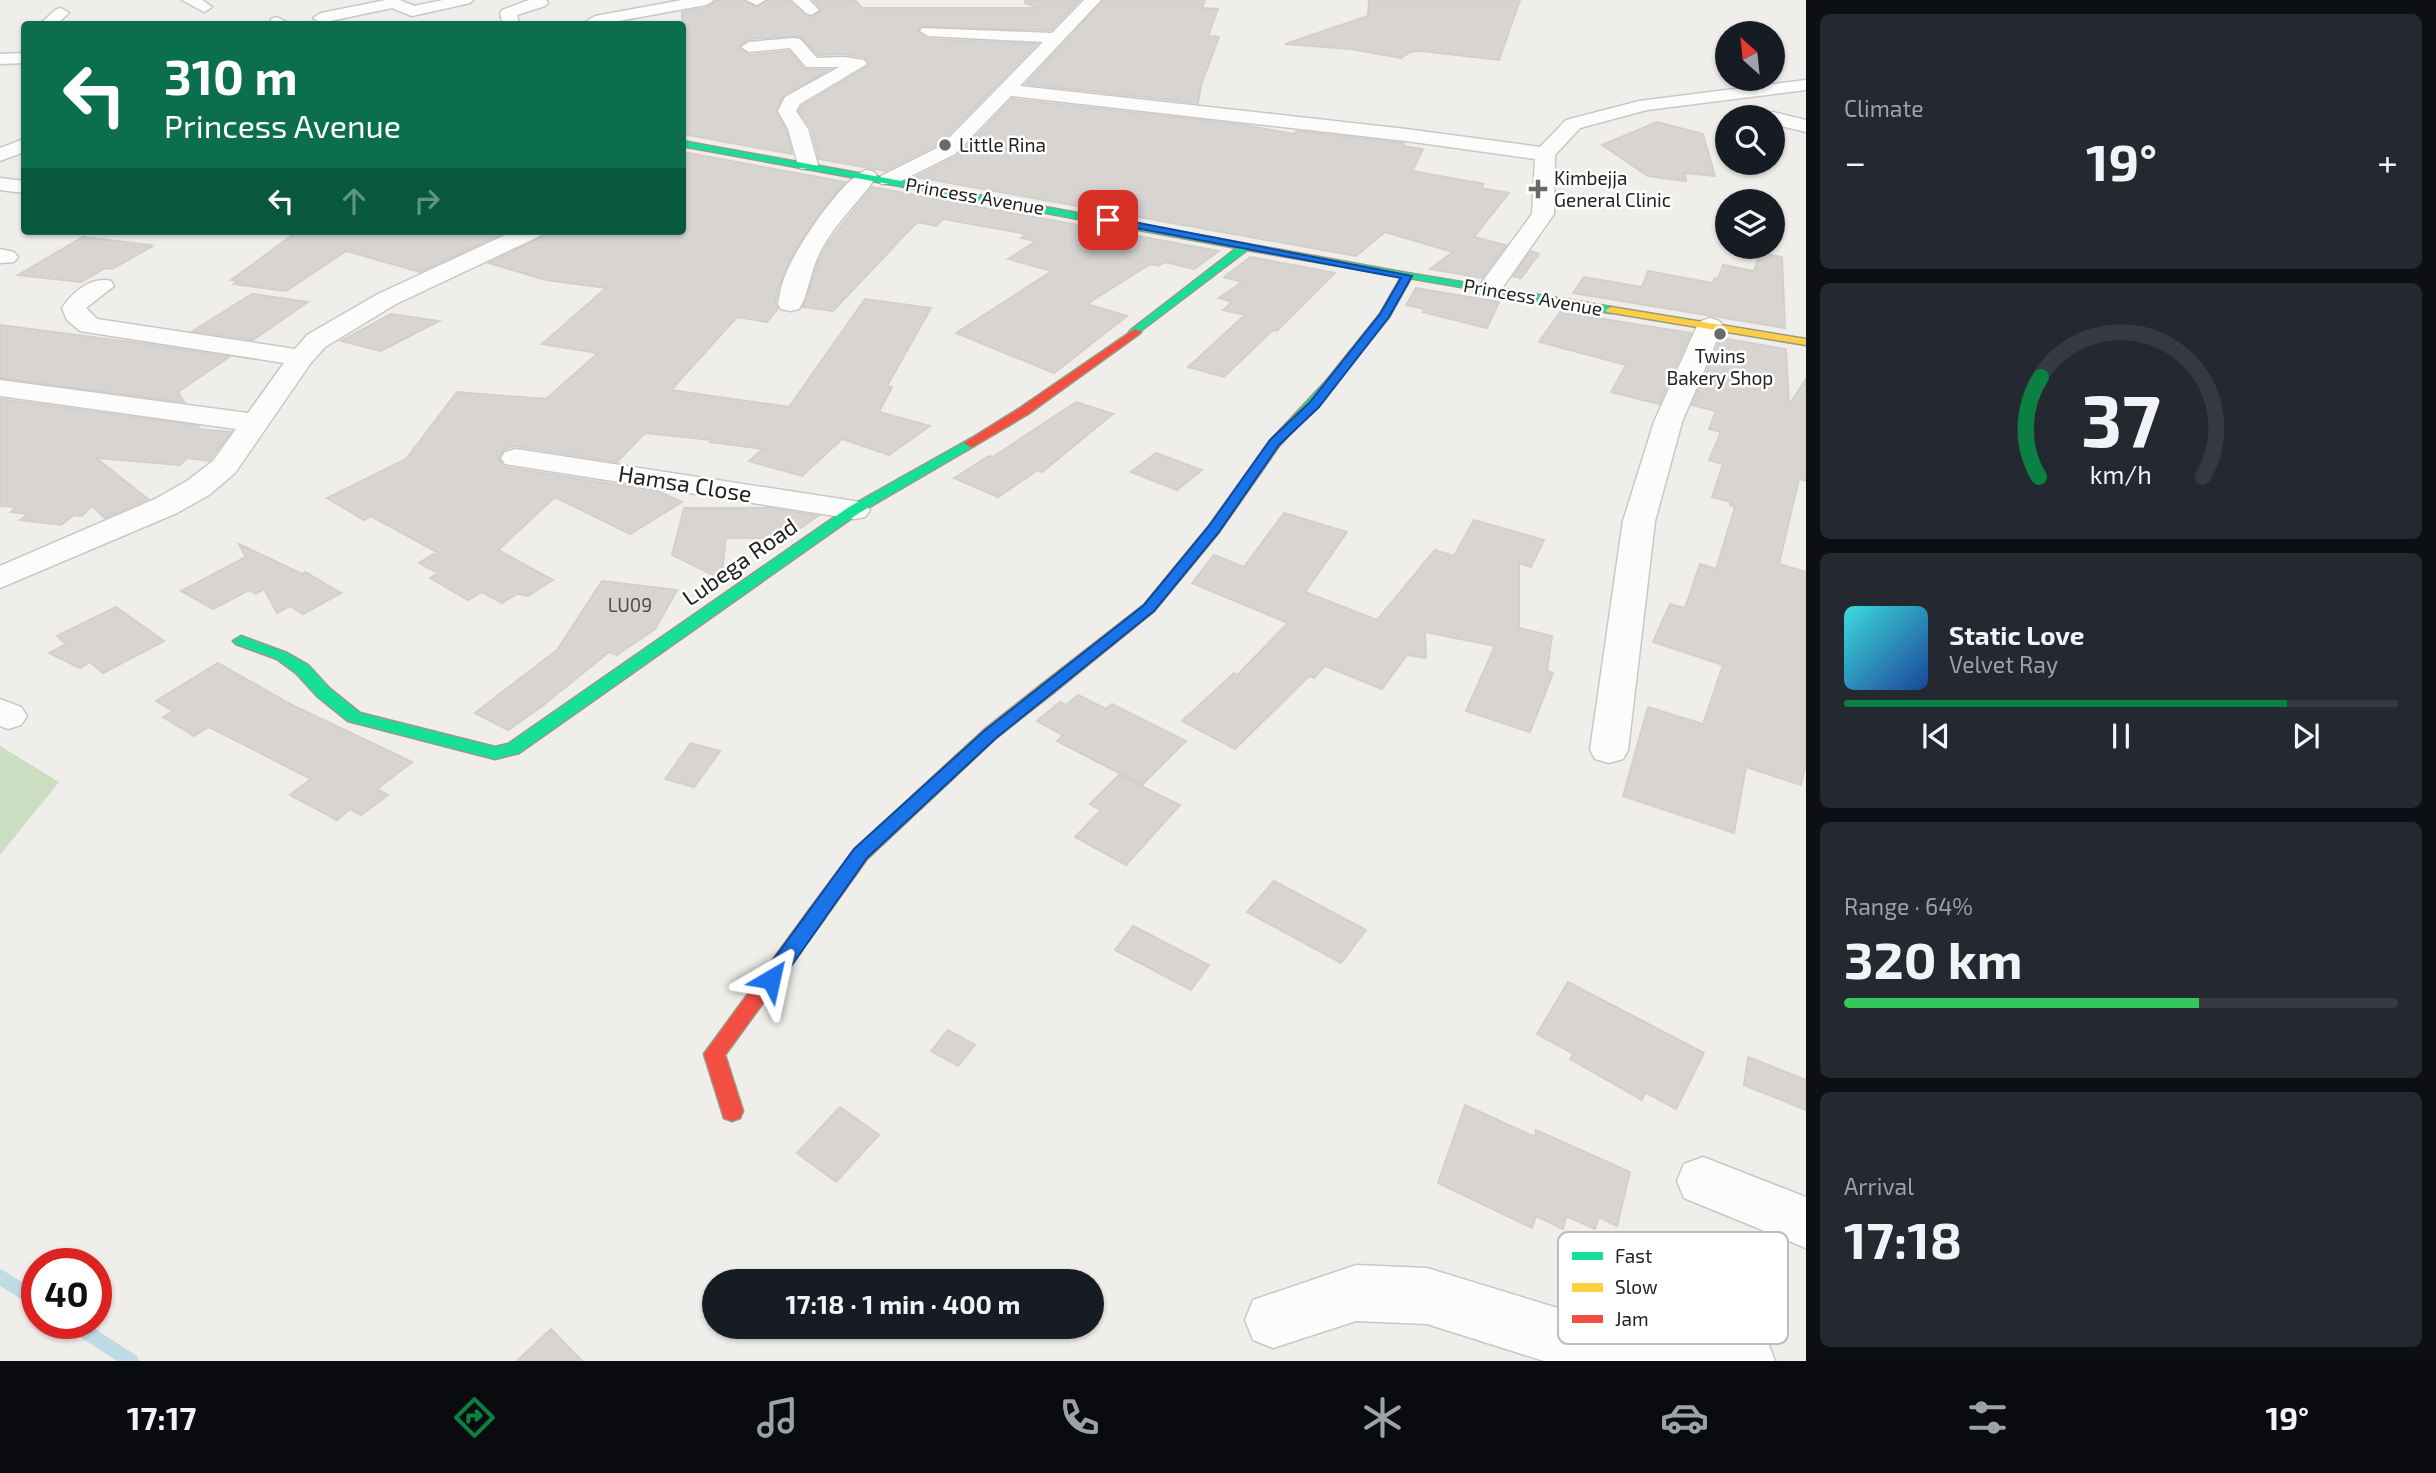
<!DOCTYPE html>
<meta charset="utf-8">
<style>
:root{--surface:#171b24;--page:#242831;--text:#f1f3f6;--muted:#9ea1a6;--line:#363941;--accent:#0b8043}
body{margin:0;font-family:"Exo 2",sans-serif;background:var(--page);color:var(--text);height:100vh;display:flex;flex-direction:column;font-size:26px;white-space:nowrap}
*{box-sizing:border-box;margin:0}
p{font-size:23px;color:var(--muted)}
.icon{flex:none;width:38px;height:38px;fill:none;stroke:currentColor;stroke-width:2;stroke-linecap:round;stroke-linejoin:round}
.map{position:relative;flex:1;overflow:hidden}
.panel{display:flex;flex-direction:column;gap:14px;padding:14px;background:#0d0f14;width:630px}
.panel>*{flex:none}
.guide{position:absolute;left:21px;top:21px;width:665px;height:214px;border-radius:7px;box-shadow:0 2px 5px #0004;background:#0b6e4f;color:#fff;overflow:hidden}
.needle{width:46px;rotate:333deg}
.buttons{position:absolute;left:1715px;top:21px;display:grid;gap:14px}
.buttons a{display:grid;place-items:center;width:70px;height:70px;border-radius:50%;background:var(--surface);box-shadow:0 2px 5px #0004;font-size:35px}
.speed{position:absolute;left:21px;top:1248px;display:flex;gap:14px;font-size:35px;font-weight:700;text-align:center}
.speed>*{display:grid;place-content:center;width:91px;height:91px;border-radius:50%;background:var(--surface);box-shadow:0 2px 5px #0004;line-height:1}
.speed .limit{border:10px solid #d22;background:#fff;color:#111}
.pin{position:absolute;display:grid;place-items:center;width:60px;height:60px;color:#fff;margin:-30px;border-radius:14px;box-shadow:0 4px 10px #0006}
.me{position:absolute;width:77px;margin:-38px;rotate:36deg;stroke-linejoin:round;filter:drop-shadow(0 0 5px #0008)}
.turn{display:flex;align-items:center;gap:24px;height:147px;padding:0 28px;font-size:32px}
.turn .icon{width:91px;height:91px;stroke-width:2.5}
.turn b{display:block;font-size:49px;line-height:60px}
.lanes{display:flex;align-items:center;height:66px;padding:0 28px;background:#0003;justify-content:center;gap:35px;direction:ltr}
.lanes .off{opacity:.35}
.big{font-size:52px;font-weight:700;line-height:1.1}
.panel .widget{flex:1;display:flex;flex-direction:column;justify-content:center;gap:10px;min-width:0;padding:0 24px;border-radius:10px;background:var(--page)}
.panel .dial{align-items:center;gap:0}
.dial svg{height:182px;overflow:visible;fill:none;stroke:var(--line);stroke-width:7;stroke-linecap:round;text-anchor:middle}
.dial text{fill:var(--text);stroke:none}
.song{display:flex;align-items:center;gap:21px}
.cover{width:84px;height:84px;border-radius:10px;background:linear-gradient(135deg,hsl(180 70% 55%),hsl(220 70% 35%))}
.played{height:7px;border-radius:4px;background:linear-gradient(90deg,var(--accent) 80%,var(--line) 80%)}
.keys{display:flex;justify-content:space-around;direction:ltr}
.heat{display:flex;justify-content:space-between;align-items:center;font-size:38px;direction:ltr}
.charge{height:10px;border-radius:5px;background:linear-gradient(90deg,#34c759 64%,var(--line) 0)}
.trip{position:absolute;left:702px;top:1269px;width:402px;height:70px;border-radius:35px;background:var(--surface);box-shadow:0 2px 5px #0004;font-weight:700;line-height:70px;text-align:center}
.tab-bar{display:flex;height:112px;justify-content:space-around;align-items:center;background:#090b0e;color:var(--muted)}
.tab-bar .icon{width:49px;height:49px}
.tab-bar .selected{color:var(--accent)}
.tab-bar b{font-size:32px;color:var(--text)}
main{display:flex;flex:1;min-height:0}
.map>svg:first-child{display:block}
</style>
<main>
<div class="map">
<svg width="1806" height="1361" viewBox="0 0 1806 1361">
<rect width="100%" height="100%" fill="#f0eeeb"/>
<!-- forest -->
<path fill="#cbdec1" d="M0,746L59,782L0,855Z"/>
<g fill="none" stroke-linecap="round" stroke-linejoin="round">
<!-- stream -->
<g stroke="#bfdbe3" stroke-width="15">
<path d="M0,1277L37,1300"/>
<path d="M72,1323L131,1361"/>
</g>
</g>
<!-- building -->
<g fill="#d7d4d2" stroke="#d3d0cc" stroke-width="2">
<path d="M716,0H744L756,7L767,0H789L810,17L822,10L813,0H855L862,8H1039L1025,3V0H1080L1051,30L920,27L917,32L928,39L1037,44L939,144L885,171L819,159L811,128L799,111L802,106L870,65L864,57L844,54L818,55L800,36L749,39L739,46L749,55L789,51L804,69L829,70L784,95L776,110L786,130L792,154L682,134V12L706,8Z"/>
<path d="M1104,0H1205L1202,8L1218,9L1208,36L1219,37L1201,85L1198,103L1026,84Z"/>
<path d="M1369,0H1520L1499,60L1421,51L1410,52L1401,58L1350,49L1285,44L1368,16Z"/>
<path d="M1012,99L1244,125L1294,134L1296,131L1404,143L1403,146L1423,149L1412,171L1484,184L1481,188L1509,193L1474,237L1506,245L1482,278L1430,269L1453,252L1385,232L1356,256L916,177L957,156Z"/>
<path d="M1657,122L1703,134L1715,176L1685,173L1686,181L1648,176L1602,145Z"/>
<path d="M682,152L845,182L821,211L792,255L778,289L775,304L778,309L767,322L737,317L671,390L789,407L865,299L931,308L887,386L892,387L879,412L930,426L889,455L842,439L802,476L749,461L763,449L710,442L712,440L645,433L617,462L516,446L504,449L499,459L505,467L657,491L682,502L630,534L555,497L498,550L553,580L528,596L517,594L502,603L482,592L468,600L430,578L438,573L419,563L437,552L371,516L364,520L327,498L406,459L457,392L546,399L598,353L542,344L606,288L546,280L489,263L541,238L546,231H682Z"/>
<path d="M872,187L1219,251L1194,269L1165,262L1158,266L1150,264L1087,304L1127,316L1054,373L956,333L1052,271L1008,259L1036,241L1021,238L1026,234L943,219L936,226L917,222L833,311L803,307L819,260L828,243Z"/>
<path d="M298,231H508L420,272L346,251L286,291L234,284L238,281L231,280Z"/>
<path d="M83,237L151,245L147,247H151L112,269L105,268L81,282L18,275Z"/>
<path d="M1531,251L1539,254L1521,278L1513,276Z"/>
<path d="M1760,253L1782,257L1785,328L1573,293L1584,277L1642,287L1648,271L1712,283L1715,278L1718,279L1723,265L1754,271Z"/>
<path d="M1250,257L1335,273L1277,331L1273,330L1224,377L1188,367L1245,315L1223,310L1232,302L1219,298L1242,282L1224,277Z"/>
<path d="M1416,288L1499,302L1487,328L1423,312L1425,309L1406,305Z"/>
<path d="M252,294L308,302L253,340L193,331Z"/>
<path d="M1560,312L1691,333L1659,404L1611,392L1626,365L1539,342Z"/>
<path d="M391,314L439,321L381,351L341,341Z"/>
<path d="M0,325L146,344L229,357L178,392L184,402L0,378Z"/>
<path d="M1721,338L1786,349L1789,405L1806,379V481L1799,479L1779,564L1806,572V763L1801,785L1746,767L1734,833L1623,796L1648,707L1703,724L1723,665L1653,642L1670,604L1685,608L1700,564L1716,569L1735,507L1730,505L1731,502L1712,497L1723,464L1709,460L1721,432L1709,429L1716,411L1692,405Z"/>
<path d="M0,399L199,426L198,429L231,432L209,461L187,458L180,465L96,458L148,499L105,518L92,506L82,516L74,515L61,525L20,520L28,514L11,512L16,507L0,506Z"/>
<path d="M1076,402L1113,414L1042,472L1038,470L998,497L954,478L989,456L993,457Z"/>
<path d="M1156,453L1202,470L1177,490L1131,472Z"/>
<path d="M684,508H770L818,516L786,538H726L721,579L672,555Z"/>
<path d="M1284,513L1347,532L1305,592L1377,620L1435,550L1454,556L1474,520L1544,540L1531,567L1519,563V628L1552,636L1547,671L1553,673L1530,732L1466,711L1495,646L1425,632L1426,658L1407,655L1382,689L1325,666L1314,678L1309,676L1235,749L1182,721L1234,673L1237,675L1288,623L1192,583L1214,555L1244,567Z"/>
<path d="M239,544L302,574L305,572L341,593L303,614L290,606L277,613L264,589L256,594L249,590L213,609L181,591L246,557Z"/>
<path d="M602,581L677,590L655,629L617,655L609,652L541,707L508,730L475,713L557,650Z"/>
<path d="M116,607L164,641L103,673L90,662L80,668L49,653L66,644L57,636Z"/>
<path d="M218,663L290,704L412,762L377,789L388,795L361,815L350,809L337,820L290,795L311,779L209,727L194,736L163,717L173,711L156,701Z"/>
<path d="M1078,695L1106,709L1112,704L1186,741L1142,785L1057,741L1063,735L1037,721L1060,702L1066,705Z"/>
<path d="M691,743L720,751L694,787L665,779Z"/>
<path d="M1119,775L1180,805L1126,865L1075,837L1101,810L1090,804Z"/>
<path d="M1274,881L1366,930L1341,963L1247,912Z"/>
<path d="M1133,926L1209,965L1191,990L1115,950Z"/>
<path d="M1568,982L1704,1053L1676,1109L1645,1092L1642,1100L1570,1059L1574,1054L1537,1034Z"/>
<path d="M948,1030L975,1045L958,1066L931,1051Z"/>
<path d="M1748,1057L1806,1080V1110L1744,1085Z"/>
<path d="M1465,1105L1535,1137L1536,1130L1630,1172L1617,1226L1599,1217L1595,1229L1566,1216L1563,1229L1536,1216L1532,1228L1438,1183Z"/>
<path d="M840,1107L879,1135L836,1182L797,1153Z"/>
<path d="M551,1329L582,1361H517Z"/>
</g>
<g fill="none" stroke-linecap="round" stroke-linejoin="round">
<defs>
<g id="street">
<path d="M182,0H202L212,7L204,12Z"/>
<path d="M386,0H400L414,6L443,0H473L470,3L412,16L392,8L321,23L313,18L321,13Z"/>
<path d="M529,0H546L548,3L545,6L517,15L519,24H503L500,13L502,10Z"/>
<path d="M682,0H714L706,5L602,24H590L587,21L595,16Z"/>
<path d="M746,0H765L757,5Z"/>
<path d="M792,0H809L819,10L811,15L806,13Z"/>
<path d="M1084,0H1101L1020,86L1406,129L1540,147L1566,120L1639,101L1806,80V90L1647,110L1580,128L1555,155L1554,214L1498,294L1489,296L1480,294L1477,289L1532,214L1535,159L1406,141L1011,96L955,154L895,184H881L878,180L881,176L941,146L1043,42L928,36L920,31L922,28L1052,33Z"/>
<path d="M61,8L69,13L57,24H40L55,10Z"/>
<path d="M277,17L290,24H271V19Z"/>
<path d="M794,38L800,39L817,58L844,57L864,60L867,64L800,104L796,111L808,129L818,165L815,169H801L798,165L788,129L778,111L785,97L839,67H806L790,48L749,52L741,47L749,42Z"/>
<path d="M24,53V63L0,64V54Z"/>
<path d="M1773,112L1806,120V132L1773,124V117H1764Z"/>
<path d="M24,139V152L0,161V148Z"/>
<path d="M867,170L874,172L877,176C859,202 835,223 820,252C811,269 808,296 799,309L790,311L781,309L778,304C780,291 783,279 789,267C799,244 844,176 867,170Z"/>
<path d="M0,178L24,181V193L0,190Z"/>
<path d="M514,231H543L540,236L396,304L325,347L310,364L235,473L209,495L177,513L0,588V566L155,499L187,481L213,461L236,429L0,396V380L248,413L284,363L80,331L67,320L62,308C72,293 91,276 111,281L114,286L86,308L97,319L295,349L307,335L378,294Z"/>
<path d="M0,249L14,252L18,257L14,262L0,263Z"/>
<path d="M1710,318L1719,321L1723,326L1682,422L1655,521L1628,750L1623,759L1609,763L1595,759L1590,750L1623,521L1654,422L1697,326L1701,321Z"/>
<path d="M516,449L854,501L865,503L870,510L865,517L854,519L505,464L501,458L505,452Z"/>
<path d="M0,699L21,707L27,716L21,725L8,729L0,726Z"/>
<path d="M1703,1157L1806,1197V1248L1684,1198L1677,1181L1684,1164Z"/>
<path d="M1356,1265L1427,1268L1590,1318L1628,1326L1677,1320L1721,1321L1767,1340L1775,1361H1544L1427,1324L1356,1321L1273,1348L1253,1340L1245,1320L1253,1300Z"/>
</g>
<g id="fast">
<path d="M682,141L1407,273L1611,307L1616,310L1611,313L1247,250L1135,335L1129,332L1131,330L1237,248L682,146Z"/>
<path d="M1331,378L1335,380V384L1279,446L1219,532L1154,611L1053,693H1041L1039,689L1041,685L1144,605L1209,526L1271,440L1327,380Z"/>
<path d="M970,439L976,443L974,446L859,513L519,753L495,759L348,721L317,696L296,673L277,659L236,644L233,641L241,636L287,653L308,665L329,688L360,713L495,747L508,744L849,507Z"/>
</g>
<g id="slow">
<path d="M1403,274L1412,276L1389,317L1335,384H1327V380L1380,314Z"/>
<path d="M1611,307L1806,339V345L1607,312L1606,310Z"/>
<path d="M1047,684L1055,689L1053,693L996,738L867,859L824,919L817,921L810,919L808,914L810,909L855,849L984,730L1041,685Z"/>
</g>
<g id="jam">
<path d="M1135,329L1141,332L1139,334L1028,414L974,446L970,447L964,443L1020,408Z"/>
<path d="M817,907L824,909L826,914L824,919L725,1055L743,1111L740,1118L732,1121L724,1118L704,1054L810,909Z"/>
</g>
</defs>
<!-- street casing -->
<use href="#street" stroke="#c9c8c7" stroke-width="3"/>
<!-- fast casing -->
<use href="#fast" stroke="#999a82" stroke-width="3"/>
<!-- slow casing -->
<use href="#slow" stroke="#999a82" stroke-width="3"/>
<!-- jam casing -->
<use href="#jam" stroke="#999a82" stroke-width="3"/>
<!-- street -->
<use href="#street" fill="#fdfcfc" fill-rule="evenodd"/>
<!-- fast -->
<use href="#fast" fill="#16e098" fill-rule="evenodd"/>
<!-- slow -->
<use href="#slow" fill="#ffcf43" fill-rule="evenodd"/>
<!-- jam -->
<use href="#jam" fill="#f24e42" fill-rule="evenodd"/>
</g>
<!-- route -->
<path fill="#1a73e8" stroke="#114b97" stroke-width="2" d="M1108,217L1412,276L1389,317L1319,407L1279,445L1219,532L1154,611L996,738L867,858L778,985L771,988L763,985L761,979L763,974L854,849L984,731L1144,605L1209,526L1270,440L1310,402L1380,314L1401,278L1104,222V218Z"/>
<!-- markers -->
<g fill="#6a6968" stroke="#fff" stroke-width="2.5">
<circle cx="945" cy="145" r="7"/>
<path d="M1534.5 178.5h7v7h7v7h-7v7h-7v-7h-7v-7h7z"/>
<circle cx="1720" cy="334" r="7"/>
</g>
<g text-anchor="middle" stroke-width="5" stroke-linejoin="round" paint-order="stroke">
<!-- far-poi labels -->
<g font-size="19" fill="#222" stroke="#fff" text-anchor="start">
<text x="959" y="152">Little Rina</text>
<text x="1554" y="185">Kimbejja<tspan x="1554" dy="22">General Clinic</tspan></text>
<text x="1720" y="363" text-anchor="middle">Twins<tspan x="1720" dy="22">Bakery Shop</tspan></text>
</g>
<!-- far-street labels -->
<g font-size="19" fill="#222" stroke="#fff">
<text transform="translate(975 196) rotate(10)" y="7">Princess Avenue</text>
<text transform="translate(1533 297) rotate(10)" y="7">Princess Avenue</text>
</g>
<!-- number labels -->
<g font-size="19" fill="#4f4e4e">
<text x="630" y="612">LU09</text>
</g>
<!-- street labels -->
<g font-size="23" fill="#222" stroke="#fff">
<text transform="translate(685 484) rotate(9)" y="8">Hamsa Close</text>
<text transform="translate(740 562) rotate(-35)" y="8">Lubega Road</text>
</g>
</g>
<!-- legend -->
<rect x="1558" y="1232" width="230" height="112" rx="10" fill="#fff" stroke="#bdbdbd" stroke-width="2"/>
<rect x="1572" y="1252" width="31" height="8" fill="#16e098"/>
<rect x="1572" y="1283" width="31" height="9" fill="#ffcf43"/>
<rect x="1572" y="1315" width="31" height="8" fill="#f24e42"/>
<g font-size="19" fill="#222">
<text x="1615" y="1263">Fast</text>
<text x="1615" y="1294">Slow</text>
<text x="1615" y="1326">Jam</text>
</g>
</svg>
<div class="buttons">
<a><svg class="needle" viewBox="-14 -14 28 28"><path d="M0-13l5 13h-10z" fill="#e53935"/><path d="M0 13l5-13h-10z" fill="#9ea1a6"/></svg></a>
<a><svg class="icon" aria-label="search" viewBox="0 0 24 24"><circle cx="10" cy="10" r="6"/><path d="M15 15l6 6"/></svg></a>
<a><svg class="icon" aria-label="layers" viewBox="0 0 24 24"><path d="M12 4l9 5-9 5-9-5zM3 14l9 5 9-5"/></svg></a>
</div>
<div class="speed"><div class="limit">40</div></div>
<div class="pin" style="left:1108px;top:220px;background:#d93025"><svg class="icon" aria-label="arrive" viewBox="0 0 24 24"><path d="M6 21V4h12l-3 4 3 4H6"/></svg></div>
<svg class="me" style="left:771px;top:979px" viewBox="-20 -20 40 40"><path d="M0-17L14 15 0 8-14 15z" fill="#1a73e8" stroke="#fff" stroke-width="4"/></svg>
<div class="trip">17:18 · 1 min · 400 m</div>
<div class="guide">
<div class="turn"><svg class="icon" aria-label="left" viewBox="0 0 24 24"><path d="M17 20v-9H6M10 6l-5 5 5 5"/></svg><div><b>310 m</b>Princess Avenue</div></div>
<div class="lanes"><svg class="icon" aria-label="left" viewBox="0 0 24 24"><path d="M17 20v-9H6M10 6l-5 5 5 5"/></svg><svg class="icon off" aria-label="ahead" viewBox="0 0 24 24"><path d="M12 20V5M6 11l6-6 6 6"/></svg><svg class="icon off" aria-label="right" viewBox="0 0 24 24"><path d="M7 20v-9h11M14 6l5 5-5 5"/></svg></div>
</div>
</div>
<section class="panel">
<div class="widget"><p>Climate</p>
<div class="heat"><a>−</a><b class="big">19°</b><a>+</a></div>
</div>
<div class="widget dial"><svg viewBox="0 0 100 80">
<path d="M14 69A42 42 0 1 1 86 69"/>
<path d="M14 69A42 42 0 0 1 15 25" stroke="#0b8043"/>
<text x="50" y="56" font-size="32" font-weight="700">37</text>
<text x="50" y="72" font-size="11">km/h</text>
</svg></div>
<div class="widget">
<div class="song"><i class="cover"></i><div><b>Static Love</b><p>Velvet Ray</p></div></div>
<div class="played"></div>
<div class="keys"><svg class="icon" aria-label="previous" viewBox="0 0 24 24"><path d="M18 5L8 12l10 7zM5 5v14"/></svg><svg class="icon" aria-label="pause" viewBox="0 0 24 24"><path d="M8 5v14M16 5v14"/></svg><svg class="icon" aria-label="next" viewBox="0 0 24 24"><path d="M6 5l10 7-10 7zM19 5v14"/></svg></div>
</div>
<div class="widget"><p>Range · 64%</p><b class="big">320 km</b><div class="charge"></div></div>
<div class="widget"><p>Arrival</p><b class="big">17:18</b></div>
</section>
</main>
<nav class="tab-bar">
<b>17:17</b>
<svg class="icon selected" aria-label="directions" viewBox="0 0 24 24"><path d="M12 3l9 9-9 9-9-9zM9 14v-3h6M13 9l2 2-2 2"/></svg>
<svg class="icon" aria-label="music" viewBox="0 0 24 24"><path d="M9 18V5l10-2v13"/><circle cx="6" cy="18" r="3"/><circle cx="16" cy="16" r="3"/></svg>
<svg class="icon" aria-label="phone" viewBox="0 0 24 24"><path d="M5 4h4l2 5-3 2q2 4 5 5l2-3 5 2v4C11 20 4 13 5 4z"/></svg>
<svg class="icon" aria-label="climate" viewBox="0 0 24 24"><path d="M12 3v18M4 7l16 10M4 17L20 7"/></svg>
<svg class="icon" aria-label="car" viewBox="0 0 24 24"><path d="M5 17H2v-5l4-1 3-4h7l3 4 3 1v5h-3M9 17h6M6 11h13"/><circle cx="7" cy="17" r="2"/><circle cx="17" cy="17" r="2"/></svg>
<svg class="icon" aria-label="filters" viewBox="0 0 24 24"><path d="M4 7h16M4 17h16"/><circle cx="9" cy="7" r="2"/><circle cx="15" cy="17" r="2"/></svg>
<b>19°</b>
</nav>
